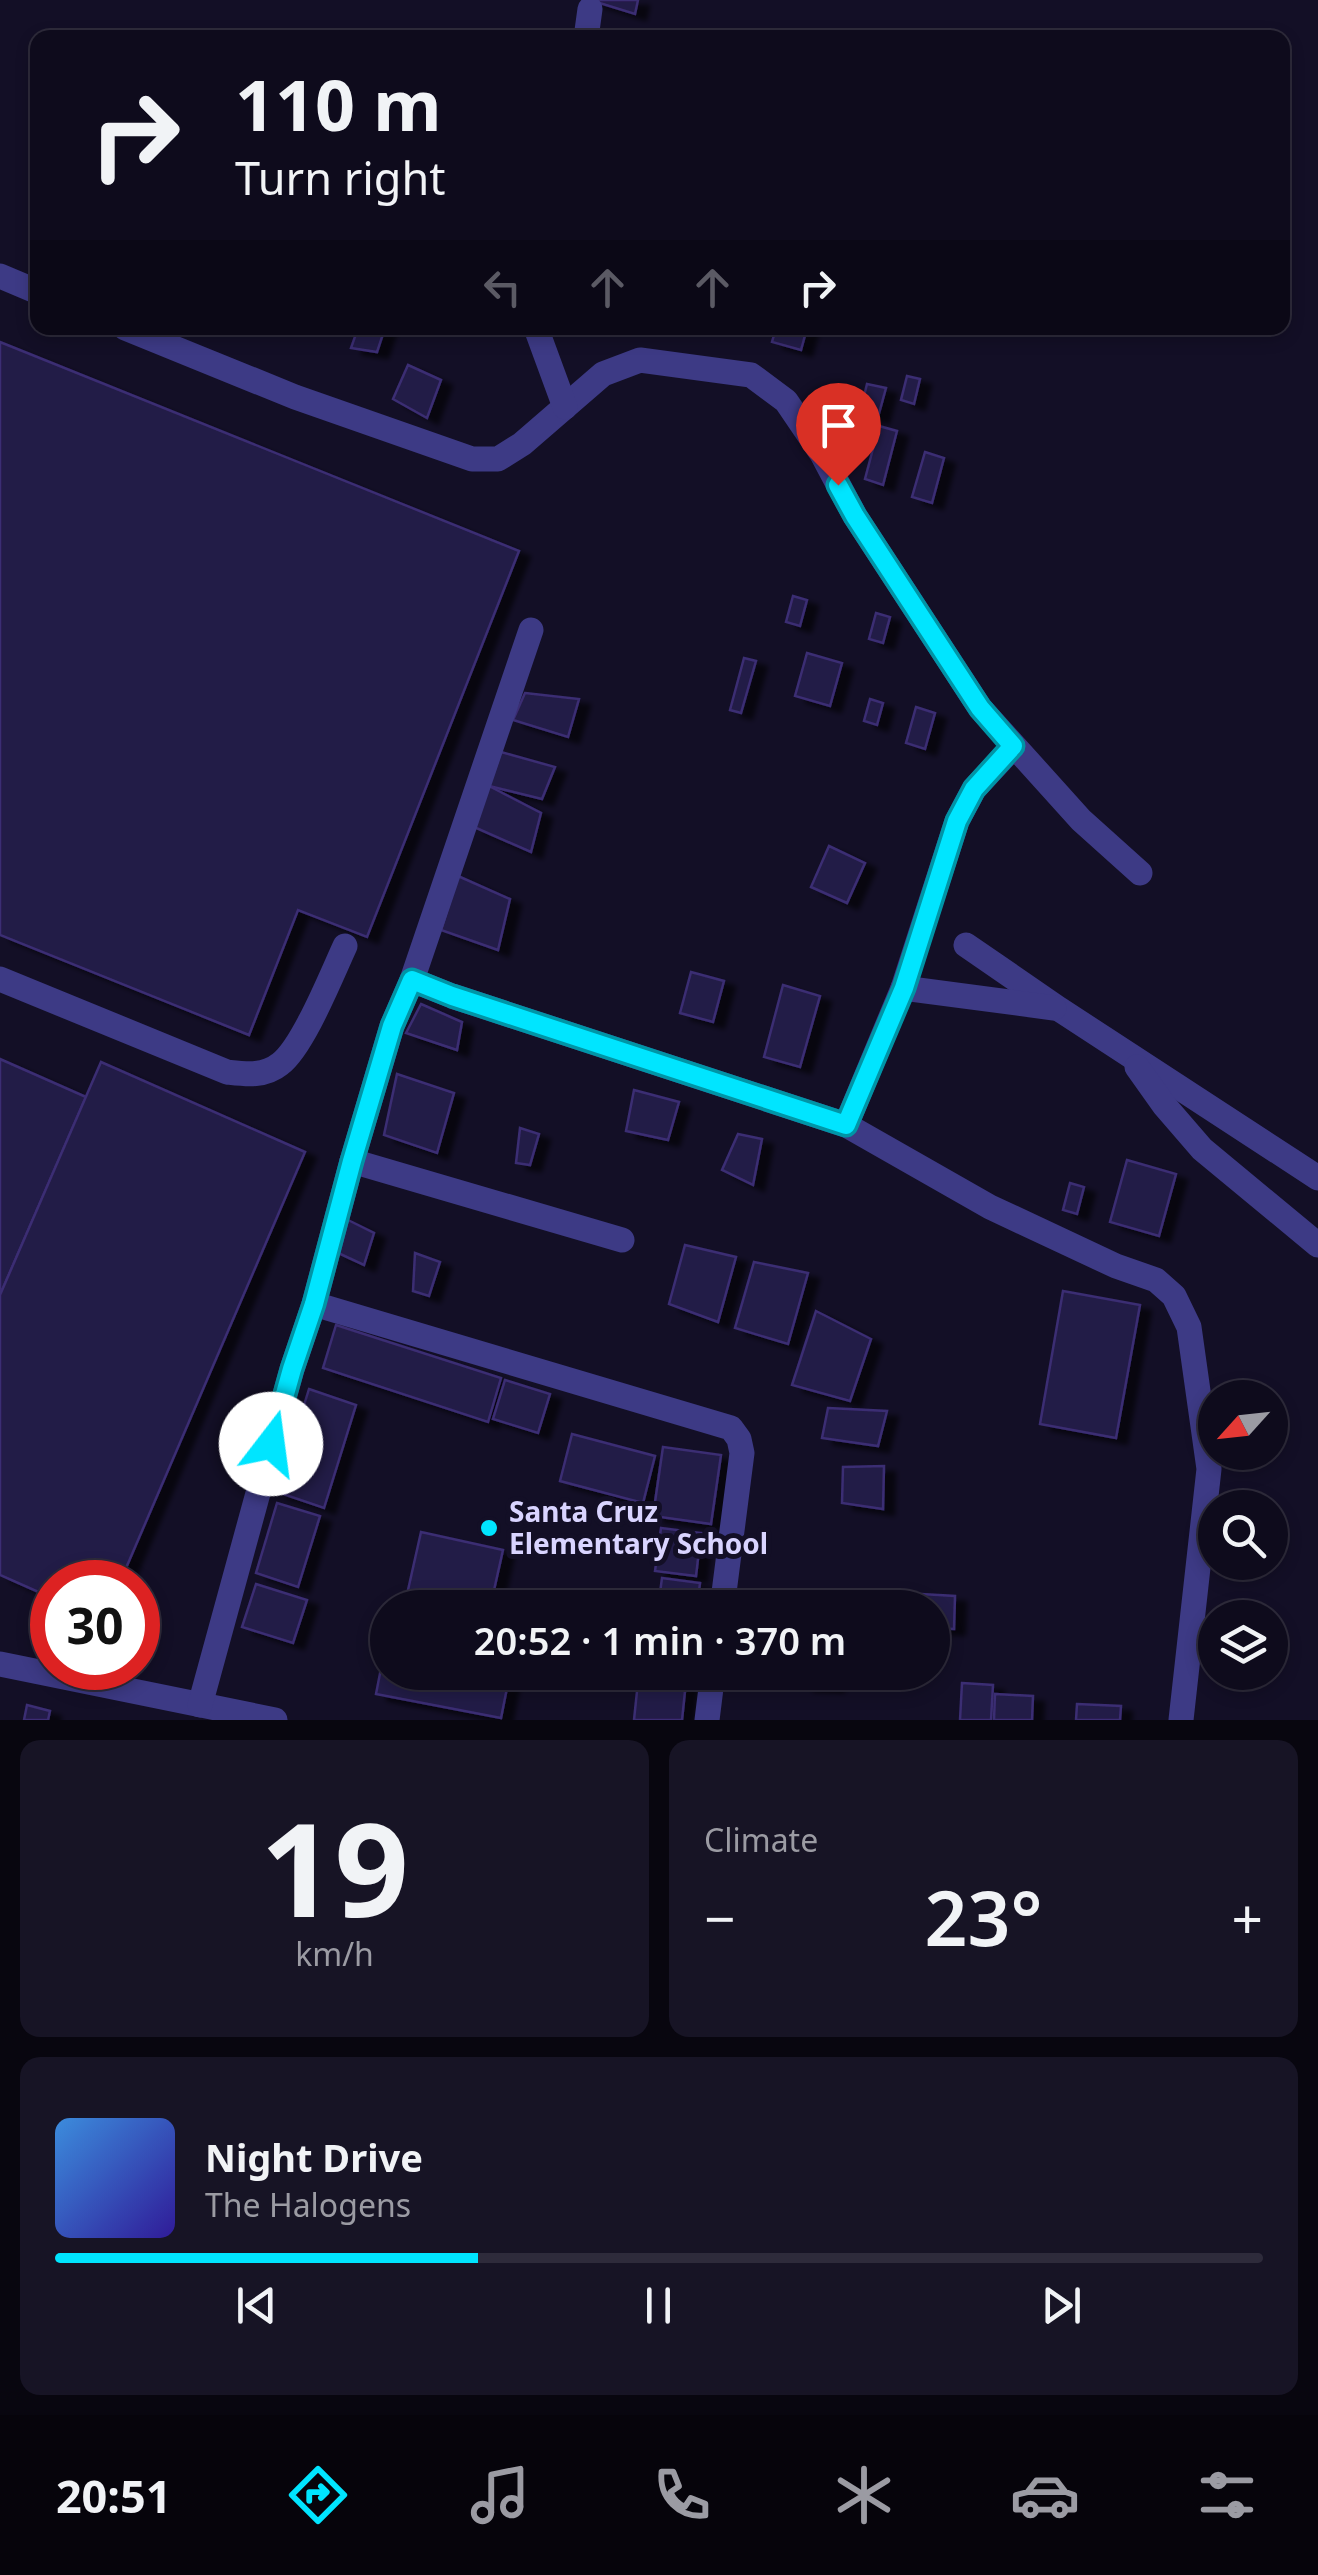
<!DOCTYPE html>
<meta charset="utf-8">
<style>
:root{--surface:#0e0b1c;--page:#171425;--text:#f1f3f6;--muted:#9b9ba3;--line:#2e2b3b;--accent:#00e5ff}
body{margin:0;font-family:"Noto Sans",sans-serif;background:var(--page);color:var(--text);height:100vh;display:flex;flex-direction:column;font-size:38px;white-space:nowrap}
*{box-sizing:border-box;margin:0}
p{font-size:32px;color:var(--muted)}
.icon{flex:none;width:55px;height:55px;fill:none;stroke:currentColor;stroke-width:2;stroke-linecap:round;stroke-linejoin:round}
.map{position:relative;height:1720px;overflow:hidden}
.drawer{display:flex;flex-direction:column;gap:20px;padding:20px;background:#08060f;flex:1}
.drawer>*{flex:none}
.banner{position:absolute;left:30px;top:30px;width:1260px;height:305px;border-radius:20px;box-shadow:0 5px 15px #0003,0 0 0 2px var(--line);background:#0e0b1c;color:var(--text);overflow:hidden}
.needle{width:65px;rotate:243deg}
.controls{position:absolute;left:1198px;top:1380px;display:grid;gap:20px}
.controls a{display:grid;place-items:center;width:90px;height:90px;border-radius:50%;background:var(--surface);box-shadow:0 5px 15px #0003,0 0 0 2px var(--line);font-size:50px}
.speed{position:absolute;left:30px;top:1560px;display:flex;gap:20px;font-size:50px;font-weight:700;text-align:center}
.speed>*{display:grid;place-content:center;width:130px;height:130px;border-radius:50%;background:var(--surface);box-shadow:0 5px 15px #0003,0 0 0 2px var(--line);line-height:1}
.speed .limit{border:15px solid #d22;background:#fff;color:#111}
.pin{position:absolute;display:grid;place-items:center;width:85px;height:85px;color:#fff;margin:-102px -42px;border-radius:50% 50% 50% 0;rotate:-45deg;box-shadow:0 0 10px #0007}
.pin .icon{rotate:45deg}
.me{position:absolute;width:110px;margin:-55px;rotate:15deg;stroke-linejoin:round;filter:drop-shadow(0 0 8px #0008)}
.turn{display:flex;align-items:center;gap:35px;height:210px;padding:0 40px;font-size:45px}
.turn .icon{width:130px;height:130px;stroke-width:2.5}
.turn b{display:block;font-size:70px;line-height:85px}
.lanes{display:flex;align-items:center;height:95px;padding:0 40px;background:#0003;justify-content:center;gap:50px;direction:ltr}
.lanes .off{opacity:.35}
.big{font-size:75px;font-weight:600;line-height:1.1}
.drawer .widget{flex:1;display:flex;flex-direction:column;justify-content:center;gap:15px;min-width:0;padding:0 35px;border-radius:20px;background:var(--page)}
.drawer .dial{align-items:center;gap:0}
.dial b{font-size:130px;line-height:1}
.song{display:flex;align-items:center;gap:30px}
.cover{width:120px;height:120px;border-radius:15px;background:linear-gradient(135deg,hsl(210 70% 55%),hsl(250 70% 35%))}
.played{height:10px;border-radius:5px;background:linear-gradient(90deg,var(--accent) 35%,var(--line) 35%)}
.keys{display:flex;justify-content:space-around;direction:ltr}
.heat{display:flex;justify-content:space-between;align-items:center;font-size:55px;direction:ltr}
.drawer .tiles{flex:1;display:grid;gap:20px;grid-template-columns:1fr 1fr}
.widget:last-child{grid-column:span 2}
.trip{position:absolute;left:370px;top:1590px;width:580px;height:100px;border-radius:50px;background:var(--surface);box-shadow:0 5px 15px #0003,0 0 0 2px var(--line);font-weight:600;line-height:100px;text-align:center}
.menu{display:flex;height:160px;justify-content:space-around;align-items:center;background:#06040b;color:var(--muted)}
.menu .icon{width:70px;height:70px}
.menu .active{color:var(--accent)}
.menu b{font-size:45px;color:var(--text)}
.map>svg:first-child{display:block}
</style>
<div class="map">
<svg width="1318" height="1720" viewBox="0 0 1318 1720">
<defs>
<filter id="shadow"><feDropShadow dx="11" dy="6" stdDeviation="2.5" flood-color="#0009"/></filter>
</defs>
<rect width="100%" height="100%" fill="#130f26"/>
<!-- building -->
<g fill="#241b47" stroke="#3b2d73" stroke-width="2.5" filter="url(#shadow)">
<path d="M590,0H638L635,14Z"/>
<path d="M358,328H385L377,352L351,348Z"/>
<path d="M776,328H807L801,350L772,342Z"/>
<path d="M0,342L519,551L367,937L298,910L249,1035L0,935Z"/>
<path d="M408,365L441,380L427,418L393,399Z"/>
<path d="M907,376L920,379L914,404L901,400Z"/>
<path d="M867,384L886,388L878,417L860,412Z"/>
<path d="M879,426L897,431L883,485L865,479Z"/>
<path d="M925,452L944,458L932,503L912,497Z"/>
<path d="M793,596L807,600L800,626L786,622Z"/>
<path d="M876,613L890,617L883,643L869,639Z"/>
<path d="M807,653L842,663L830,706L795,696Z"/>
<path d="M744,658L756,661L741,713L730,710Z"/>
<path d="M525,693L579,699L568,737L513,720Z"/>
<path d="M870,699L883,703L877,725L864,721Z"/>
<path d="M916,707L935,713L925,749L906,743Z"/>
<path d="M501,752L555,767L542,799L489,786Z"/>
<path d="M489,786L541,813L531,852L474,827Z"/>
<path d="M829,846L865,863L847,903L811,887Z"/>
<path d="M458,876L510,899L498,950L441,930Z"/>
<path d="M691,972L724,981L713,1022L680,1013Z"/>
<path d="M783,985L820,996L800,1067L764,1057Z"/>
<path d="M421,1004L462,1022L457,1050L406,1033Z"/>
<path d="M0,1059L86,1097L0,1295Z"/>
<path d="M101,1062L305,1152L120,1582H52V1598L0,1575V1295Z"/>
<path d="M397,1074L454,1093L437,1153L384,1135Z"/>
<path d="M634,1090L679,1102L668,1140L626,1131Z"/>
<path d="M520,1128L539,1134L530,1165L516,1163Z"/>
<path d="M738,1134L762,1139L753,1185L722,1170Z"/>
<path d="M1127,1160L1176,1174L1159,1236L1110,1222Z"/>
<path d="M1070,1183L1084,1187L1077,1214L1063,1210Z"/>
<path d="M348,1220L374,1233L364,1265L336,1252Z"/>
<path d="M685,1245L736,1257L718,1322L669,1304Z"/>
<path d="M415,1253L440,1262L429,1296L413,1291Z"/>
<path d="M754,1262L808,1273L788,1344L735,1328Z"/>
<path d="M1063,1291L1140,1305L1116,1438L1040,1424Z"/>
<path d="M816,1311L871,1339L850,1401L792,1385Z"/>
<path d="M336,1325L501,1378L488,1422L323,1368Z"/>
<path d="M505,1380L550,1394L538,1433L493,1419Z"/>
<path d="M309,1389L356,1405L324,1508L277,1492Z"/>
<path d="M828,1408L887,1411L878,1446L822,1438Z"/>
<path d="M572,1434L655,1456L643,1503L560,1481Z"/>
<path d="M663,1447L721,1455L711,1524L653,1516Z"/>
<path d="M884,1466L883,1509L842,1503L843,1467Z"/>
<path d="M277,1503L320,1516L298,1587L256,1573Z"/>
<path d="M661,1528L701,1533L696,1576L655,1571Z"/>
<path d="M421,1532L503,1550L490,1608H404Z"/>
<path d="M662,1578L700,1583L697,1608H658Z"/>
<path d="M256,1584L307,1600L293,1643L242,1627Z"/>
<path d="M921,1594L955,1596L954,1629L932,1628V1608H920Z"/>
<path d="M383,1658L388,1659V1672H457L508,1683L501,1718L376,1694Z"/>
<path d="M639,1672H687L682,1720H634Z"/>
<path d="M803,1672H834L833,1686L803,1685Z"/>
<path d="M962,1683L993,1685L991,1720H960Z"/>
<path d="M995,1694L1033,1696L1032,1720H994Z"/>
<path d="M1077,1704L1121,1706L1120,1720H1076Z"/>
<path d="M27,1705L50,1711L48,1720H24Z"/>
</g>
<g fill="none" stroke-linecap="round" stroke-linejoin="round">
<!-- minor -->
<g stroke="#3d3a85" stroke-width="25">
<path d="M586,38L590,9"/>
<path d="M0,276L38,292"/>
<path d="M125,328L295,397L472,459H498L522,444L603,374L640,360L751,375L786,401L822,454L855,516L980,708L1081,820L1140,873"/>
<path d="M536,328L565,407"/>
<path d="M966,945L1059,1009L1318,1178"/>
<path d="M0,979L227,1072C245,1074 264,1077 280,1064C303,1047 332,974 345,946"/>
<path d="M412,980L531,630"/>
<path d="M903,988L1054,1008"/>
<path d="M1137,1067L1164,1105L1202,1149L1318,1245"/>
<path d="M846,1125L903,988L957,821L974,789L1013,747"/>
<path d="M352,1161L622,1240"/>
<path d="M314,1304L731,1428L739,1439L742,1453L722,1608"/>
<path d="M0,1664L275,1720"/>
<path d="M200,1705L292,1369L314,1304L352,1161L392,1026L412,980L452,996L846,1125L990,1207L1116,1266L1156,1280L1174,1296L1189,1327L1209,1469L1181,1720"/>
<path d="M707,1720L713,1672"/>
</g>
</g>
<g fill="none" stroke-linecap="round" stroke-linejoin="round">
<defs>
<path id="route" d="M271,1444L292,1369L314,1304L352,1161L392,1026L412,980L452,996L846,1125L904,988L957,821L974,789L1013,746L980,708L855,516L838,485"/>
</defs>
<!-- route casing -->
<use href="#route" stroke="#0095a6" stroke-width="25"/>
<!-- route -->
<use href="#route" stroke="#00e5ff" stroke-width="18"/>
</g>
<!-- markers -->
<circle fill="#00e5ff" stroke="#130f26" stroke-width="4" cx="489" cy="1528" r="10"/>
<g text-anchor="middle" stroke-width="10" stroke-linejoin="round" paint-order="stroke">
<!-- poi labels -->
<g font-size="28" font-weight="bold" fill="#d9d4ff" stroke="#130f26" text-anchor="start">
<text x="509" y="1522">Santa Cruz<tspan x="509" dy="32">Elementary School</tspan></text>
</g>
</g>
</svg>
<div class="controls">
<a><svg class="needle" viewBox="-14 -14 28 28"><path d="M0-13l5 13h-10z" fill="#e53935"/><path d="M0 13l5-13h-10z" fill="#9b9ba3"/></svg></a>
<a><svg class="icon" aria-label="search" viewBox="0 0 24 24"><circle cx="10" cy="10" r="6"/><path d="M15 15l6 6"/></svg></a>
<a><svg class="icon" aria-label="layers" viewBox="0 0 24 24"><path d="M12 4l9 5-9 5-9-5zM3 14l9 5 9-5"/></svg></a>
</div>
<div class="speed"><div class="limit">30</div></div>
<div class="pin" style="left:838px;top:485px;background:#d93025"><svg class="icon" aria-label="arrive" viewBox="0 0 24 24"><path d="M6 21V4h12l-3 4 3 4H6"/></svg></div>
<svg class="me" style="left:271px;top:1444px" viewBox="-20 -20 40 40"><circle r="19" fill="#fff"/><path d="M0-13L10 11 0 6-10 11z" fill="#00e5ff"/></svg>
<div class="trip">20:52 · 1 min · 370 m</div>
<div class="banner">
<div class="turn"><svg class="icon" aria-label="right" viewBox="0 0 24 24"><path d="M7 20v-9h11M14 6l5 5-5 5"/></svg><div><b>110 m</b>Turn right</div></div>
<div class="lanes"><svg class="icon off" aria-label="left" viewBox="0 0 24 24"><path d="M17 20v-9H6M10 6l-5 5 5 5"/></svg><svg class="icon off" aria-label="ahead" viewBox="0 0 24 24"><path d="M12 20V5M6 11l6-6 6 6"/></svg><svg class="icon off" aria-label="ahead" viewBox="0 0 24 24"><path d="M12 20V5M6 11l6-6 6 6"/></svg><svg class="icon" aria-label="right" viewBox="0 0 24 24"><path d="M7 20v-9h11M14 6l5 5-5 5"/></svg></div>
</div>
</div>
<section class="drawer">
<div class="tiles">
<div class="widget dial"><b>19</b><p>km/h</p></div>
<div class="widget"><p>Climate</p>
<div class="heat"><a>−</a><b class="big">23°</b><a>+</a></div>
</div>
<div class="widget">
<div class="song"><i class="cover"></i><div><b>Night Drive</b><p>The Halogens</p></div></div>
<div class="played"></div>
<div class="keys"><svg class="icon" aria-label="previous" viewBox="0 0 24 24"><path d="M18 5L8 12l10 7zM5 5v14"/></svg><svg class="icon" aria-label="pause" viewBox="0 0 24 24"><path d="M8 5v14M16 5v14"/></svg><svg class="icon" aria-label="next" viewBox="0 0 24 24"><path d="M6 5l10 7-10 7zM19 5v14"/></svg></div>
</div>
</div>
</section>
<nav class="menu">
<b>20:51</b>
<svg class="icon active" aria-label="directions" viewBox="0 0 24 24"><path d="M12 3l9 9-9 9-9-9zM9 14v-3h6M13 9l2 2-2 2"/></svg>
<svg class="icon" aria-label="music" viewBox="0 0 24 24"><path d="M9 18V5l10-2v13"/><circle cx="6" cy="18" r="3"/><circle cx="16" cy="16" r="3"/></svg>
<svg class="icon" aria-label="phone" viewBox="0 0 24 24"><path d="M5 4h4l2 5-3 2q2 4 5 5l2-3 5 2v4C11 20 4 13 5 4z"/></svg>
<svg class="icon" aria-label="climate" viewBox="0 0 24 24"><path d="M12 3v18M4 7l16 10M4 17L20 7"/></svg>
<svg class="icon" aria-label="car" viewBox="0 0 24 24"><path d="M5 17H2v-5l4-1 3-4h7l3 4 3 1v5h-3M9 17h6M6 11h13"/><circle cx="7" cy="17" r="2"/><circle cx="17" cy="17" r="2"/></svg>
<svg class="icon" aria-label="filters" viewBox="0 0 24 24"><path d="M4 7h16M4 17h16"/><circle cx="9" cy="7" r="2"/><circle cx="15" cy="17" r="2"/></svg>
</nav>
